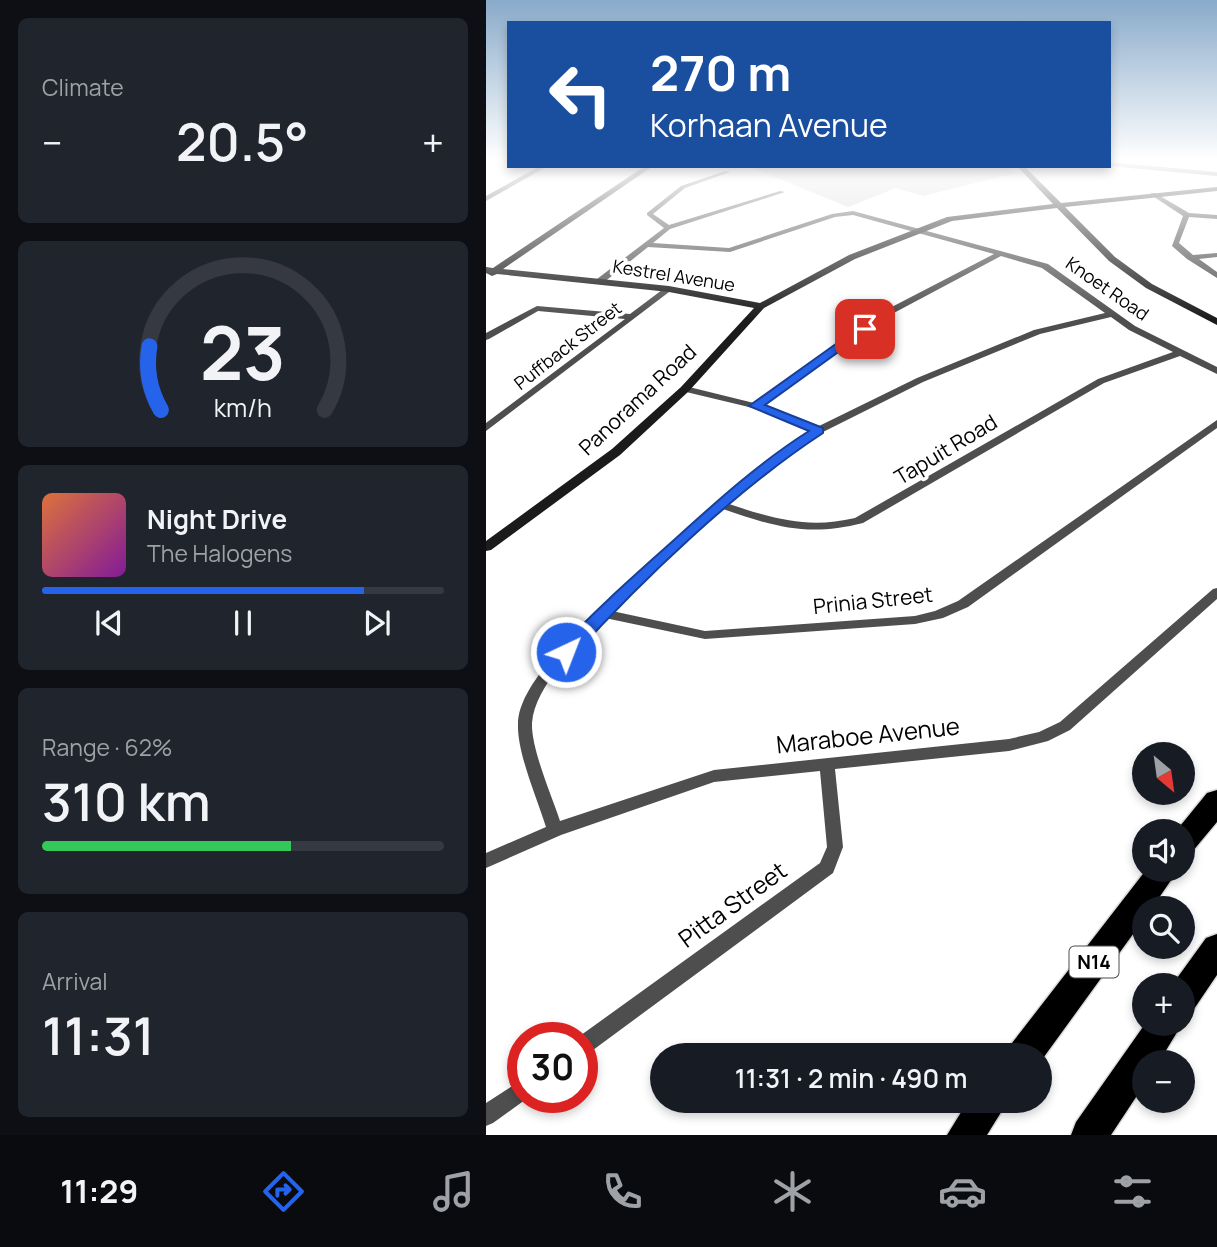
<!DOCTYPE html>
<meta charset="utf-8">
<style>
:root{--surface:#171b24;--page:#20242c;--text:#f1f3f6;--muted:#9ea1a6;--line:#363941;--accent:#2563eb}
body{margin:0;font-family:Manrope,sans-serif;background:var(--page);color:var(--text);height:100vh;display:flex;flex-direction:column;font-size:26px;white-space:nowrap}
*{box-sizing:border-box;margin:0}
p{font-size:23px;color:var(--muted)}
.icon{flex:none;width:38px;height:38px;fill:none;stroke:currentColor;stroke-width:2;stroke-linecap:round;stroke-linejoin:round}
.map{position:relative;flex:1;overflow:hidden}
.details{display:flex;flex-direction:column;gap:18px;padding:18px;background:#0d0f14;width:486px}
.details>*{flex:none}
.hud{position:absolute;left:21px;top:21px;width:604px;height:147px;border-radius:0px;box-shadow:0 4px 10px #0003;background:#1a4fa0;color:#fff;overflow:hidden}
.needle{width:46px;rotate:151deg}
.controls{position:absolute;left:646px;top:742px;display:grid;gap:14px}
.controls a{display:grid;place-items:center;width:63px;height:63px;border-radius:50%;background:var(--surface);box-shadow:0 4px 10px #0003;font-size:35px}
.speed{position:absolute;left:21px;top:1022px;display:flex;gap:14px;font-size:35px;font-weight:700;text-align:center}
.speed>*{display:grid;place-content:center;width:91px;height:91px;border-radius:50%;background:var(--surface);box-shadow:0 4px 10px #0003;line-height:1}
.speed .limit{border:10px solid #d22;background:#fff;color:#111}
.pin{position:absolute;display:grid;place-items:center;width:60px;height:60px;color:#fff;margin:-30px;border-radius:14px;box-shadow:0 4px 10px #0006}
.me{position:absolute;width:77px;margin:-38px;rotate:43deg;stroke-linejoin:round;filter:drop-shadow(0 0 5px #0008)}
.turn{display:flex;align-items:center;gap:24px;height:147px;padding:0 28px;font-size:32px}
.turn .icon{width:91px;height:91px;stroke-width:2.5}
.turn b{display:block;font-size:49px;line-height:60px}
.big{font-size:52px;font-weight:600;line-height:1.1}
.details .tile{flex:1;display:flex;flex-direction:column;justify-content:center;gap:10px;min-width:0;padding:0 24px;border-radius:10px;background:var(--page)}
.details .dial{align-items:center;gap:0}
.dial svg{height:182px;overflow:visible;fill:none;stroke:var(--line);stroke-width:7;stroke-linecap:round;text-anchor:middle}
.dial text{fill:var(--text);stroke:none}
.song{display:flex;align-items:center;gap:21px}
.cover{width:84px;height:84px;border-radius:10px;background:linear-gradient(135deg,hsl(20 70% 55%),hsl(290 70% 35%))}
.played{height:7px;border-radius:4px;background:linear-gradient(90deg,var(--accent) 80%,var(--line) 80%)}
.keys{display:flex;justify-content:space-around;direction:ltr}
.heat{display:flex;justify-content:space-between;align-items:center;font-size:38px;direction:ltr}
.charge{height:10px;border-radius:5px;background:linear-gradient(90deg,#34c759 62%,var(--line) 0)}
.trip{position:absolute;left:164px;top:1043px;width:402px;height:70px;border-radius:35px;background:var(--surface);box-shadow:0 4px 10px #0003;font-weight:600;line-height:70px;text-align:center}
.menu{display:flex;height:112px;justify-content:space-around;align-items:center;background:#090b0e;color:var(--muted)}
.menu .icon{width:49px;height:49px}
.menu .selected{color:var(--accent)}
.menu b{font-size:32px;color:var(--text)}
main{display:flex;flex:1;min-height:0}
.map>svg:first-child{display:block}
</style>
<main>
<section class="details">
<div class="tile"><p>Climate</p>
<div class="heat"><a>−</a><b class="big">20.5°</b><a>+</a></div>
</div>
<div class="tile dial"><svg viewBox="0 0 100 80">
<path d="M14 69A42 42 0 1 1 86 69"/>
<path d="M14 69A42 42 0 0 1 9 41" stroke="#2563eb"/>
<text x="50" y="56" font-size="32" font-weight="700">23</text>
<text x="50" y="72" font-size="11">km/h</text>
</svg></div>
<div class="tile">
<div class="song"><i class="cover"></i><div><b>Night Drive</b><p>The Halogens</p></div></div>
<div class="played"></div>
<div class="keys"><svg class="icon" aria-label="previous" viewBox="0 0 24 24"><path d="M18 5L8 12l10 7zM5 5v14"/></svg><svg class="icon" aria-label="pause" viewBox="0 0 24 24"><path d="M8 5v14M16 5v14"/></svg><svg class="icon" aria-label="next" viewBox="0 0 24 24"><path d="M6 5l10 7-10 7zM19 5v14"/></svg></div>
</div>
<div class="tile"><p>Range · 62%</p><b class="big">310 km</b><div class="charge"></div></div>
<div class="tile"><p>Arrival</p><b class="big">11:31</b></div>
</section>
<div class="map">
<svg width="731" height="1135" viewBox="0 0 731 1135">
<rect width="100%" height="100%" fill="#fff"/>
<!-- green -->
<path fill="#d5d5d5" d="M262,166H520L530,173L437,196L410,188L362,207Z"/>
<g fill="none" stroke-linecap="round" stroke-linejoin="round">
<defs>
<g id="highway">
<path d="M731,790V822L706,852L696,856V831H690L721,793Z"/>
<path d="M660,870H692L666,908H658V919L555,1061V1055H521L526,1043Z"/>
<path d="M731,934V975L708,1009L696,1014V985H686L720,938Z"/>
<path d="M659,1024H696L673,1062H658V1085L625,1135H585L590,1122Z"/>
<path d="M482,1101H522L501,1135H461Z"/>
</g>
</defs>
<!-- highway casing -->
<use href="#highway" stroke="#dbdbdb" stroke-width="3"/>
<!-- street -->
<g fill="#4e4e4e" fill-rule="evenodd">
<path d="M623,162L731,172V176L623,166Z"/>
<path d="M54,166H62L0,201V196Z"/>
<path d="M239,171L244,172L199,188L167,214L183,225L294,191L299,192L184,229L167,243L243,248L346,214L367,211L562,264L649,326L731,367V374L694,356L618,383L377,523C322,537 289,527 237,509L126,611L219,631L429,616L449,611L472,601L731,420V428L482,607L457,618L429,624L219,639L119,618C94,645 49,684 46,723C45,749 66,796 74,821L228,770L523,739L553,732L574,722L727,589L731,588V599L584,730L562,741L523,751L349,769L357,847L347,873L103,1053L96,1056V1038H91L334,863L341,847L334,771L228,782L75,835L0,868V853L60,827C51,798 31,753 32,724C32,704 47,682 59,667C92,625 133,590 173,555C222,511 270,467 325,431L267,408L196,391L194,389L199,386L268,403L398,311L508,254L367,215L349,217L244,252L162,247L117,283H111V279L178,228L161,215V213L195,186ZM515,256L556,268L619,313L548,330L431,378L333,426L277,405L404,315ZM625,317L643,330L687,352L612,379L369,518C322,529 288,519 243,504L302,455L337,432L437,382L554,334Z"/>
<path d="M665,193H669L703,213L731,215V219L703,217L693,243L707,255L731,253V257L713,259L731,272V278L701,259L686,246L697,216L665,195Z"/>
<path d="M180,287L187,289L0,431V423L139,319L52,311L3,339L0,340V333L51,306L144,314Z"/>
<path d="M37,1079V1097H43L7,1123L0,1126V1103Z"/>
</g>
<!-- secondary -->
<path fill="#1b1b1b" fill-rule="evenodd" d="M159,166H167L17,269L183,286L274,303L363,255L461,217L567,204L531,166H538L575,203L731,187V191L579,207L629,257L666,284L731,318V325L660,288L623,261L571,208L466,221L369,259L278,308L203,391L134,455L5,550L0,551V541L126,449L195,387L268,308L183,292L11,274L6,276L0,273V267L7,268Z"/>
<!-- highway -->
<use href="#highway" fill="#000" fill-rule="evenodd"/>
</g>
<!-- sky -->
<linearGradient id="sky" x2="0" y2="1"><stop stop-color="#89aaca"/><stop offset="0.5" stop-color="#fff"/><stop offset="1" stop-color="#fff" stop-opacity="0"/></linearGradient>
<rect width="731" height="319" fill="url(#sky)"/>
<!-- route -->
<path fill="#2563eb" stroke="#184099" stroke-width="2" d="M375,326L384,329L279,405L337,428V433C250,490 157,579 87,656H74L72,652L74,648C110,609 149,575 188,540C231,501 274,462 323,431L263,406Z"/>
<g text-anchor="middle" stroke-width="7" stroke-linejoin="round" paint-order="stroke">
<!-- far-street labels -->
<g font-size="18" fill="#000" stroke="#fff">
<text transform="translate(188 276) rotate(9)" y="6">Kestrel Avenue</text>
<text transform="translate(621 289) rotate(35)" y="6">Knoet Road</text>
<text transform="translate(82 346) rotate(-38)" y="6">Puffback Street</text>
</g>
<!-- shield labels -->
<rect fill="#fff" stroke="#4c4c4c" stroke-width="2" x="583.5" y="946.5" width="49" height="31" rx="5"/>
<g font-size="19" font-weight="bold" fill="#000">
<text x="608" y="969">N14</text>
</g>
<!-- street labels -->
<g font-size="21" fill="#000" stroke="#fff">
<text transform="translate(152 400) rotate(-43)" y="7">Panorama Road</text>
<text transform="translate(460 450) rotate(-31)" y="7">Tapuit Road</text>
<text transform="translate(387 601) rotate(-6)" y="7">Prinia Street</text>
</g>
<!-- near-street labels -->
<g font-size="24" fill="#000" stroke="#fff">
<text transform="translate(382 736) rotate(-6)" y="8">Maraboe Avenue</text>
<text transform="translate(247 905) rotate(-36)" y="8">Pitta Street</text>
</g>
</g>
</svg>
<div class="controls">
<a><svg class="needle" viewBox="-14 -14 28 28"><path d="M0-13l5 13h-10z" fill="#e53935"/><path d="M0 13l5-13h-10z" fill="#9ea1a6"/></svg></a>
<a><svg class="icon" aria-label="sound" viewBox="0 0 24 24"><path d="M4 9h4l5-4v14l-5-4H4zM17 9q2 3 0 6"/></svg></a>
<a><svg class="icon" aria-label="search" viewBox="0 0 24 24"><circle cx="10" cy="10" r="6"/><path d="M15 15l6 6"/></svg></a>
<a>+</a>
<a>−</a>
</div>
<div class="speed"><div class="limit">30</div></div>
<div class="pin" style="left:379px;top:329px;background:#d93025"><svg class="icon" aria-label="arrive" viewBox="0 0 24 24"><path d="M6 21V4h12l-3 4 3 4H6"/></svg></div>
<svg class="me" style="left:80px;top:652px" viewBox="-20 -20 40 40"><circle r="17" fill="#2563eb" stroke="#fff" stroke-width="3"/><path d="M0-11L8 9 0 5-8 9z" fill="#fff"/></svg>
<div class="trip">11:31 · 2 min · 490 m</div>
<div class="hud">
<div class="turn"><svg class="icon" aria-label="left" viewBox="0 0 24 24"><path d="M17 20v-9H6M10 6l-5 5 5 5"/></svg><div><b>270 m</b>Korhaan Avenue</div></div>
</div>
</div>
</main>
<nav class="menu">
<b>11:29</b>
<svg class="icon selected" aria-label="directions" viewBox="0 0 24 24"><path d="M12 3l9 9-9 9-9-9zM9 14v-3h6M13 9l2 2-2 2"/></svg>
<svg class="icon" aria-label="music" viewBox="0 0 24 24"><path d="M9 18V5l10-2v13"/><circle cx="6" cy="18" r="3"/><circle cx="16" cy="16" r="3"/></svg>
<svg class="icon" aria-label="phone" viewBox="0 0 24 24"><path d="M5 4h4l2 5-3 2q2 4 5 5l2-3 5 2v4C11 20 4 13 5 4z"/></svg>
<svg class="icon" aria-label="climate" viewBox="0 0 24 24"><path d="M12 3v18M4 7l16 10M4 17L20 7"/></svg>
<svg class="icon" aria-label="car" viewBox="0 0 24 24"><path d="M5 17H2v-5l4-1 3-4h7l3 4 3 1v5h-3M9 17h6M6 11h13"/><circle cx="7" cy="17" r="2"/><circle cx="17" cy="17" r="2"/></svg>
<svg class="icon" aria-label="filters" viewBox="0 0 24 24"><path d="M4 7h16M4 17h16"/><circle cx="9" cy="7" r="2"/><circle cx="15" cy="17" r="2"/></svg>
</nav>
